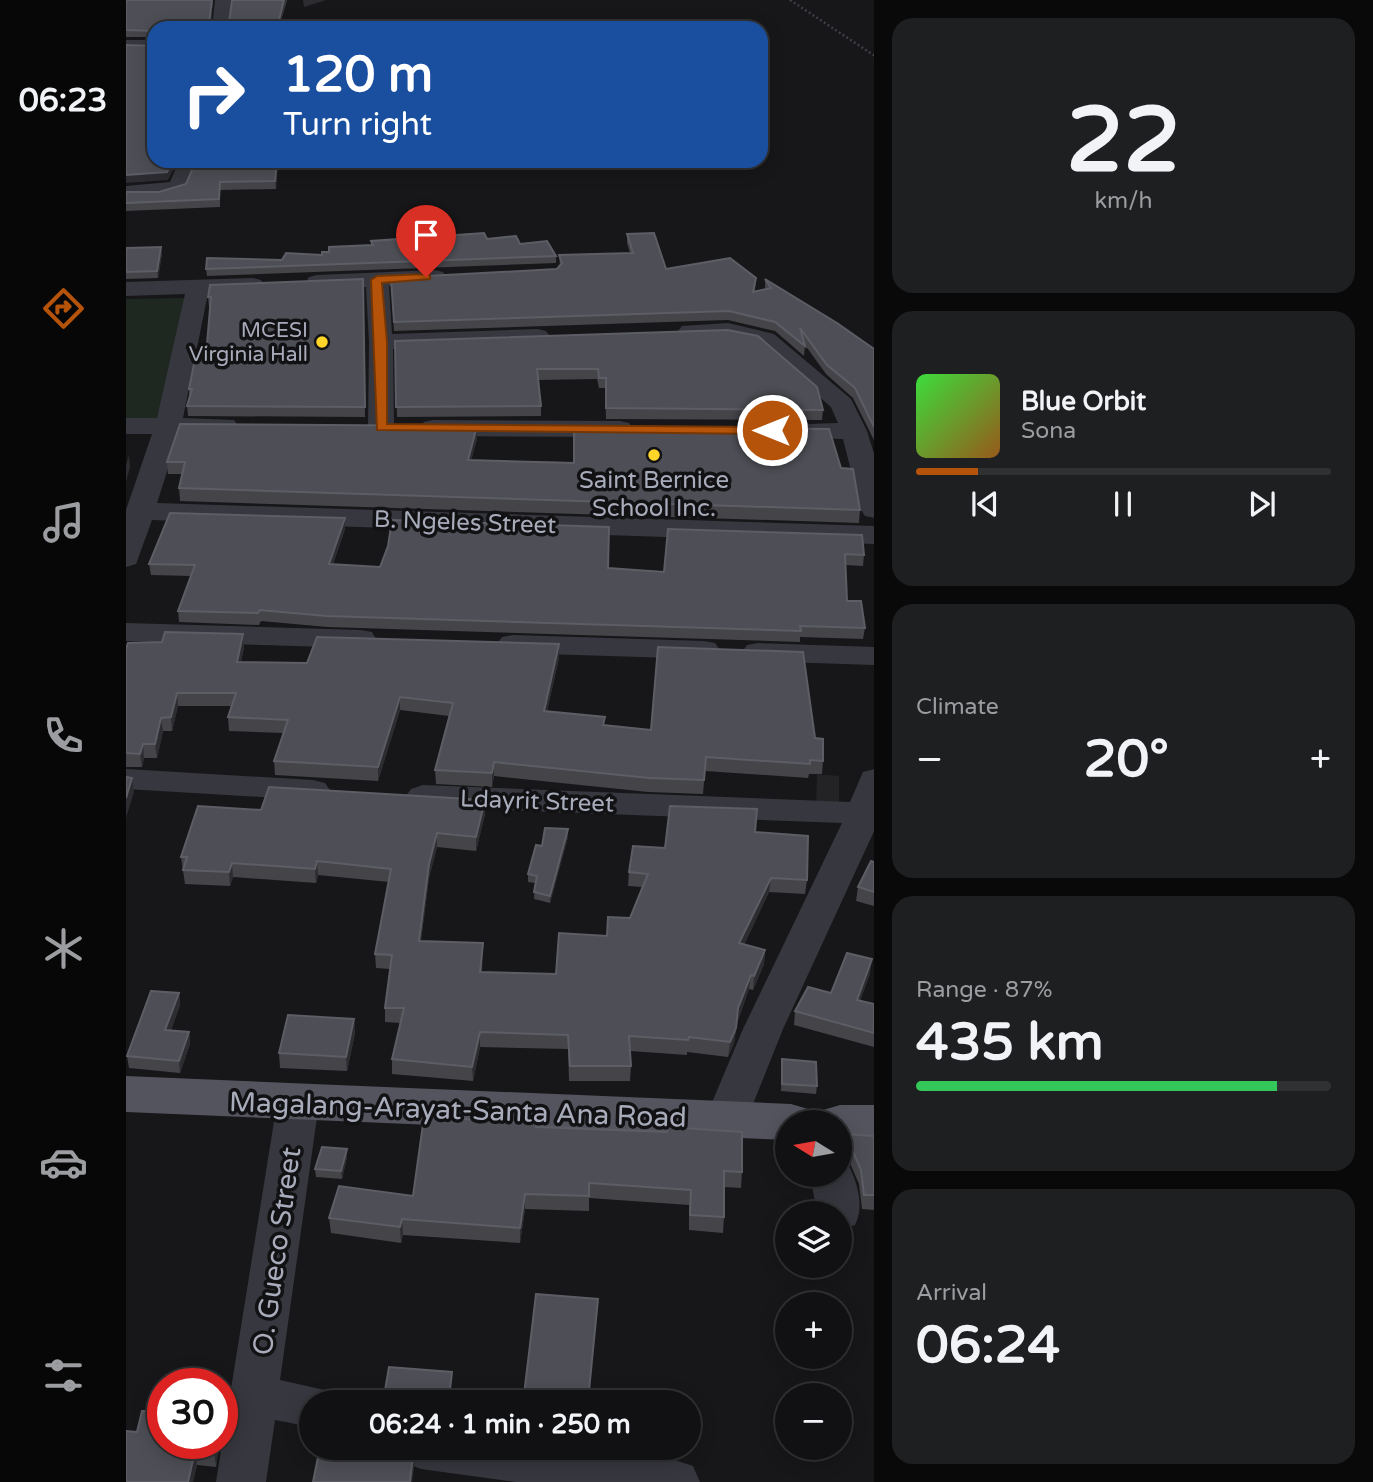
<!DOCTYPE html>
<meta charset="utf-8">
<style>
:root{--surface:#111113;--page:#1e1f21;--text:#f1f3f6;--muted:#9c9da0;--line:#303133;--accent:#b45309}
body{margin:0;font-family:"Varela Round",sans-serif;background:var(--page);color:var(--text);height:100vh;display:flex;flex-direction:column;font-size:26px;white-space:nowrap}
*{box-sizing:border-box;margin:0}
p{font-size:23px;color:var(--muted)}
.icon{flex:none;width:38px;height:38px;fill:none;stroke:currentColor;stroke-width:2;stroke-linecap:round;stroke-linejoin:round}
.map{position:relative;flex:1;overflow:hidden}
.details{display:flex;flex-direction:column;gap:18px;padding:18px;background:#09090a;width:499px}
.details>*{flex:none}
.hud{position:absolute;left:21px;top:21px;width:621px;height:147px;border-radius:21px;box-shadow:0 4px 18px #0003,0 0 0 2px var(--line);background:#1a4fa0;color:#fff;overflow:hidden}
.needle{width:46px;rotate:281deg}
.tools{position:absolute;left:649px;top:1110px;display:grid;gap:14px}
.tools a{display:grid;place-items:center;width:77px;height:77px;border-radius:50%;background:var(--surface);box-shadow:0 4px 18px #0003,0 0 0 2px var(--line);font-size:35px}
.speed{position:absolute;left:21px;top:1368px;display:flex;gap:14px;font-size:35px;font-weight:700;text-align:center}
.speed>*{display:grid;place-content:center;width:91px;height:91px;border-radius:50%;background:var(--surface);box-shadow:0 4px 18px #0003,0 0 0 2px var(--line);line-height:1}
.speed .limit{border:10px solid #d22;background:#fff;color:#111}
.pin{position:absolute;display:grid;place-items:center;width:60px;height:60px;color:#fff;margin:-72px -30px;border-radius:50% 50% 50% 0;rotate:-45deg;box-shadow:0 0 7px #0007}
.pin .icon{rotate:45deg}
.me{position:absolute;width:77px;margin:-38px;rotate:270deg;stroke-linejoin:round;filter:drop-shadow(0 0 5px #0008)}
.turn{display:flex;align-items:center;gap:24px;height:147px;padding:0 21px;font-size:32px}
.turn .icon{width:91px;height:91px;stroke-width:2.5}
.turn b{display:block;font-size:49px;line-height:60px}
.big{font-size:52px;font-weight:700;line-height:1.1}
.details .tile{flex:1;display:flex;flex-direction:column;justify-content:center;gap:10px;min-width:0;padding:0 24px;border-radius:21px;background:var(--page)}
.details .dial{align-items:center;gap:0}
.dial b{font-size:91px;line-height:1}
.song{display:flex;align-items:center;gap:21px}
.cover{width:84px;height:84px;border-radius:10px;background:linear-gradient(135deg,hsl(120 70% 55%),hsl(30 70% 35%))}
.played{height:7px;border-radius:4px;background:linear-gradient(90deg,var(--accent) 15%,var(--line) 15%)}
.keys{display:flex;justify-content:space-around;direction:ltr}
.heat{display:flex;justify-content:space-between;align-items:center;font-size:38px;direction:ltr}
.charge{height:10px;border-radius:5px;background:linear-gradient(90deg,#34c759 87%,var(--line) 0)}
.trip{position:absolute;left:173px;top:1390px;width:402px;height:70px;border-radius:35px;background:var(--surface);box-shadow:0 4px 18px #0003,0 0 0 2px var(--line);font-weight:700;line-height:70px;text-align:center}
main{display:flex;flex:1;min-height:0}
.tab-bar{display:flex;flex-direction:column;width:126px;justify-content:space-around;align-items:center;background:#070708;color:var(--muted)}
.tab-bar .icon{width:49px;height:49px}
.tab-bar .current{color:var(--accent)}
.tab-bar b{font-size:32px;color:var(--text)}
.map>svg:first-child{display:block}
</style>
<main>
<nav class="tab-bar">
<b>06:23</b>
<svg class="icon current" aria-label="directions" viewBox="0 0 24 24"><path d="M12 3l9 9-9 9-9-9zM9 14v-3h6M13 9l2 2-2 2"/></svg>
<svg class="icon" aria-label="music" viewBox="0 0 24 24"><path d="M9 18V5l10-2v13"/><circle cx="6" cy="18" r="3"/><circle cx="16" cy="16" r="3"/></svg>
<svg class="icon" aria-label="phone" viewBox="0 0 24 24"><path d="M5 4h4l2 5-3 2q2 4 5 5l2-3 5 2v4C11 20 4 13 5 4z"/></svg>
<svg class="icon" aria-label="climate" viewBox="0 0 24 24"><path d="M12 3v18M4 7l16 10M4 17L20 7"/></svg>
<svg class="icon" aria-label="car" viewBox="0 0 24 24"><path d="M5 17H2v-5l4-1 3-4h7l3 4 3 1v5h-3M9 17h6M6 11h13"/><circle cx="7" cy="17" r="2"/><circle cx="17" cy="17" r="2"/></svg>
<svg class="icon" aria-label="filters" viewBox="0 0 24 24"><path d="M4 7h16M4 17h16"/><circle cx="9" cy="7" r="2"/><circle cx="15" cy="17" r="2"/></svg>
</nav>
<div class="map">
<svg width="749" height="1482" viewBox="0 0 749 1482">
<rect width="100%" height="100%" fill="#171719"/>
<!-- built -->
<path fill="#232326" d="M691,774L713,776V810L690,808Z"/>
<!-- green -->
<path fill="#1e2821" d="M59,298L33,422L0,423V299Z"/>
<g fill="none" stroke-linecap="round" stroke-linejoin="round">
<!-- path -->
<path stroke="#3d3e46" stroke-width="2.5" stroke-dasharray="2 2.5" stroke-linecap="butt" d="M664,0L749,56"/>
<!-- minor -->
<g fill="#37383f" fill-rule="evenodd">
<path d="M89,0H105L102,28H86Z"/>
<rect x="0" y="40" width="28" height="10"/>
<path d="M53,161H73L60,190L34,197L0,198V186L44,182Z"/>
<path d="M309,270L317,272L320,277L317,282L263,286L266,334L412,329L420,331L424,336L420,341L412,343L267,349L268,428L264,434L255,436L246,434L242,428L243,342L240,287H183L180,282L183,277L191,275Z"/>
<path d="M127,278L135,280L138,285L135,290L82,293L57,418L108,420L112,426L108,432L53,434L31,503L749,526V544L26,520L10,564L0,567V510L26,434H0V418H31L59,294L0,296V282Z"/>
<path d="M602,323L648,334L725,399L741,431L749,457V518L739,516L735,510L717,439L651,437L647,431L651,425L712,423L705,407L632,344L602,337L556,336L552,331L556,326Z"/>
<path d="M307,420L494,421L503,423L507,429L503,435L494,437L307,436L298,434L294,428L298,422Z"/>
<path d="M0,623L235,630L246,632L250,639L246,646L235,648L0,641Z"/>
<path d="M387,635L578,641L589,643L594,650L589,657L578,659L387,653L376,651L371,644L376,637Z"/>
<path d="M632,643L749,647V665L632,661L621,659L616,652L621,645Z"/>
<path d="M0,769L187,780L199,783L204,790L199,797L187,800L0,789Z"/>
<path d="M749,769V829L657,1029L621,1119L615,1130L600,1135L585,1130L579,1119L617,1029L716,823L297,807L285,803L280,796L285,789L297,785L724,802L737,772Z"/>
<path d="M172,1088L187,1092L193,1103L154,1380L203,1391L208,1402H186V1427L149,1420L140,1482H90L151,1103L157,1092Z"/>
<path d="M714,1160L721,1162C731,1181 739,1206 729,1225L714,1230V1213H691L684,1174H714Z"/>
<path d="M270,1447H458L549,1460L567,1466L574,1482H390L295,1469L277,1462Z"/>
</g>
<!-- primary -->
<g fill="#53545e" fill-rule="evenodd">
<path d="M0,1076L665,1104L682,1109L689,1122H662V1140L0,1112Z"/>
<path d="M714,1105H749V1141H714V1122H690L697,1110Z"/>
</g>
</g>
<!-- wall -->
<g fill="#444449">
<path d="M0,0H87L85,23H103L106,0H161L153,28H28V37H0Z"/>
<path d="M152,161L150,189L94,190V207L0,211V192H33Z"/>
<path d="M501,234L540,269L630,278L629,291L639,289V279L748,349V440L727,398L700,374L679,345L678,356L649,331L602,320L268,331L265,278L431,269L434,266L433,255L504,253L501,243Z"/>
<path d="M361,239L394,244L430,256V263L81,276L80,269L196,255L203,252L245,245V241Z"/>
<path d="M0,248L36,254L32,278L0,279Z"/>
<path d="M237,279L239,417L62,416L61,406L63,398V389L81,344L84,307H83L82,297Z"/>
<path d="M602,330L697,410L696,420L480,419L479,388H473L471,379L412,380L415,406V416L271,417L269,341Z"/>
<path d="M351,439L345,460L715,468L734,510L733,523L54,501L53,488L56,474H42L41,462Z"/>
<path d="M219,518V529L207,564L254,567L482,568L538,572L542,529L738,555L737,566L719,565L721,601L739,628L737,639L674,637V642L201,627L135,621L133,625L53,622L52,611L65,576L25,575L23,564Z"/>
<path d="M117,634L118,647L115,662L181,663L433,644V658L421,711L478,725L525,730L689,738L697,761L696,774H683L682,778L579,771L577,794L522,792L368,776L366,787L310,784L309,770L323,716L274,710L252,781L149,775L148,761L158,733L103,731L102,717L105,706H52L46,731H37L31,758H18L16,767H0V649L36,642Z"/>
<path d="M135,810L359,814L350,851L311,847L303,878L295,941L357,943L356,972L430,974L504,918L516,887L502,886L503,872L539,848L629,832L681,880L679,894L643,892L618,945L639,950L638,964L627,990L623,989L611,1023L608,1043L602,1057L561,1052V1055L504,1051L505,1066L504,1081H443L442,1049L354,1047L347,1081L266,1074V1059L274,1023L259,1022V1008L264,969L250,968L249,954L263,882L192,875L190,883L107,877L104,886L59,884L55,857Z"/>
<path d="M442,829V837L424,903L408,899L409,883L402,882V874Z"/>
<path d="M748,862V906L730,901L732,887Z"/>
<path d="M744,973L734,1001L748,1004V1047L668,1025L669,1011Z"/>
<path d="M53,993L54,1005L45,1030L63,1032L64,1044L54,1073L3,1068L1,1056Z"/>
<path d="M228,1019L229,1033L221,1071L154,1068L153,1053Z"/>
<path d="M656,1059L691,1086L690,1094L655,1091Z"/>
<path d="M410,1127L616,1172L615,1188L598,1187V1217L597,1233L563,1230V1205L463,1198V1211L399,1209L394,1243L277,1235L275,1243L205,1233L203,1218L287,1196Z"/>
<path d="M719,1134L748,1136V1210L736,1209L733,1184L723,1161L718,1158L717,1148Z"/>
<path d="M221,1157L216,1179L190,1177L189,1169Z"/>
<path d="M0,1431L93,1444L90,1467L71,1465L67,1482H0Z"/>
</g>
<!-- shaded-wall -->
<g fill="#2d2d31">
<path d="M86,0H87L84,28L83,23Z"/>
<path d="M158,0H160L153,28H151Z"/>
<path d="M177,0H200L178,7Z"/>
<path d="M47,161H52L42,180L0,183V175Z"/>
<path d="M151,161H152L150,189L149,181Z"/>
<path d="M35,247L36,254L32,278L31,271Z"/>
<path d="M351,426V439L342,473V460Z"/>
<path d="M3,455L4,467L0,482V465Z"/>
<path d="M219,518V529L203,575V564Z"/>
<path d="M117,634L118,647L112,675L111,662Z"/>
<path d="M433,644V658L418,724V711Z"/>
<path d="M51,693L52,706L46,731L45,717Z"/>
<path d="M274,697V710L252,781V767Z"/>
<path d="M35,718L37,731L31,758L29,744Z"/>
<path d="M17,744L18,758L16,767L14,754Z"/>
<path d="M368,762V776L366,787V773Z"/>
<path d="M6,778L8,792L0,818V798Z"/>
<path d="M359,800V814L350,851V837Z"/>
<path d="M442,829V837L424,903V896Z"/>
<path d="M311,833V847L303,878L293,955V941L303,864Z"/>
<path d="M191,861L192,875L190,883L189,869Z"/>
<path d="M106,863L107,877L104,886L103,872Z"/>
<path d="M645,878L643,892L612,958L613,943Z"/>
<path d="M639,950L638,964L627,990L628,976Z"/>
<path d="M746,959L744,973L729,1014L731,1000Z"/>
<path d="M625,975L623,989L611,1023L608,1043L602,1057L604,1042L612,1008Z"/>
<path d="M53,993L54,1005L41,1042L39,1030Z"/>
<path d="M228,1019L229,1033L221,1071L220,1057Z"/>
<path d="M63,1032L64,1044L54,1073L53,1061Z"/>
<path d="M354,1032V1047L347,1081L346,1067Z"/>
<path d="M221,1149V1157L216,1179L215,1171Z"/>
<path d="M399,1194V1209L394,1243V1228Z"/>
<path d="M276,1219L277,1235L275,1243L274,1227Z"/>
<path d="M89,1444H93L90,1467L88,1452Z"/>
<path d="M69,1451L71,1465L67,1482H62Z"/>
<path d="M287,1455L288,1469L286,1482H284Z"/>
</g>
<!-- building -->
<g fill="#4e4f56" stroke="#5c5d65" stroke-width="2">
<path d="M0,0H86L83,23H103L106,0H158L151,28H28V31L0,30Z"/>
<path d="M28,42V161H47L41,172L0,175V45L27,46Z"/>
<path d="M70,161H151L149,181L94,182L93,199L0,203V192H33L60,184Z"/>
<path d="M358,233L361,239L390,236L394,244L421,241L430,256L80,269L81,258L156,260L160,253L196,255V252H203V247L247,245L245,241Z"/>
<path d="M528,233L540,269L604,258L630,278L627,292L645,288L639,279L711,323L748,349V427L729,388L701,365L674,328L679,346L649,322L603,311L268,322L265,278L431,269L436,263L433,255L507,253L501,234Z"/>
<path d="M35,247L31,271L0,272V248Z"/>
<path d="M237,279L239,407L61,406L66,389H63L70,354L75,344H81L85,297H82L84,285Z"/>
<path d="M602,330L632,336L691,387L697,410L480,408V378H473L472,369H411L415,406L270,407L269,341Z"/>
<path d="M54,424L351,426L342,460L448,463V427L703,429L715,468L727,469L734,510L53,488L59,462H41Z"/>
<path d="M44,513L219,518L203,564L254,567L262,546L266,520L483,527L482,568L538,572L542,529L736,535L738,555L719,554L721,601H735L739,628L674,626L675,631L200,616L134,610L132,613L52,611L69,565L23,564Z"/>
<path d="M39,632L117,634L111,662L181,663L191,637L433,644L418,711L479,717L477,725L525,730L532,647L677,652L689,738L697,739V761L684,760V764L580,757L578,780L523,778L368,762L366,773L309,770L327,703L274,697L252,767L148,761L162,720L102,717L110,693H51L45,717L35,718L29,744H17L14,754L0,753V649L2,643L36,642Z"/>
<path d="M0,777L6,778L0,798Z"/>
<path d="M143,787L359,800L350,837L311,833L303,864L293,941L357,943L354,972L430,974L433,933L481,936L482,917L504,918L522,874L503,872L507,846L539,848L544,806L631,809L629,832L682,836L681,880L645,878L613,943L639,950L628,976L625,975L612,1008L610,1028L604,1042L563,1037L562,1040L503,1036L505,1066H444L442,1035L354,1032L346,1067L266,1059L278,1008H259L266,955L249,954L265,869L191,861L189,869L106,863L103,872L57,870L61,857H55L72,806L135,810Z"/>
<path d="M419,828L442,829L424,896L408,892L411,876L402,874L410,845L416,846Z"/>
<path d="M745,861L748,862V892L732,887Z"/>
<path d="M721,953L746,959L731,1000L748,1004V1033L669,1011L682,987L705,993Z"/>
<path d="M25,991L53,993L39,1030L63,1032L53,1061L1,1056Z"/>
<path d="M162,1015L228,1019L220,1057L153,1053Z"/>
<path d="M656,1059L690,1062L691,1086L656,1084Z"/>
<path d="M298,1117L410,1123V1127L541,1132L542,1127L616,1132V1172L598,1171V1217L564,1215L565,1190L463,1183V1196L399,1194L394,1228L276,1219L274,1227L203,1218L213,1186L287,1196Z"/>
<path d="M719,1134L748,1136V1195H738L735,1170L725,1147L720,1144Z"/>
<path d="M196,1147L221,1149L215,1171L189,1169Z"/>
<path d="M410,1294L472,1299L463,1391L476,1393L475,1402H257L263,1367L326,1372L324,1390L398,1395Z"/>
<path d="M16,1411L37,1412V1444H89L88,1452L69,1451L62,1482H0V1431L11,1432Z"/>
<path d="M194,1447H273L274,1449L287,1455L284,1482H187Z"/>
</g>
<!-- route -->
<path fill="#b45309" stroke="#753606" stroke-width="2" d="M300,274L304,275V279L256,283L261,342V424L646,427L652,430L646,434L251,430L245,280L251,276Z"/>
<!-- markers -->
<g fill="#ffd629" stroke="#121214" stroke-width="2.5">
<circle cx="196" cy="342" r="7"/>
<circle cx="528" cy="455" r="7"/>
</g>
<g text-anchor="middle" stroke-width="7" stroke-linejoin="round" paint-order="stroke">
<!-- far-poi labels -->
<g font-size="21" fill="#a8abba" stroke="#121214" text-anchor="end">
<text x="182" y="337">MCESI<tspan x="182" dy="24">Virginia Hall</tspan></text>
</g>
<!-- poi labels -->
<g font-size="24" fill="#a8abba" stroke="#121214">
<text x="528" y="488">Saint Bernice<tspan x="528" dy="28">School Inc.</tspan></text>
</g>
<!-- street labels -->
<g font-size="24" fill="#a8abba" stroke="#121214">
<text transform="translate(339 522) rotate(2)" y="8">B. Ngeles Street</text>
<text transform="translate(411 801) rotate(2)" y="8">Ldayrit Street</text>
</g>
<!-- near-street labels -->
<g font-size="28" fill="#a8abba" stroke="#121214">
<text transform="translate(332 1109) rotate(2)" y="10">Magalang-Arayat-Santa Ana Road</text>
<text transform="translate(150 1251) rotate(-82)" y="10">O. Gueco Street</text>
</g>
</g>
</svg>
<div class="tools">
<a><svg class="needle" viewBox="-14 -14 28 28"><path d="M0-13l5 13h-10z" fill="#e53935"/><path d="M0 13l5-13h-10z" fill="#9c9da0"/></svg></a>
<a><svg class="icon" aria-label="layers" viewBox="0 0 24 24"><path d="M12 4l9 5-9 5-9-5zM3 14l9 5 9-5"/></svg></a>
<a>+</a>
<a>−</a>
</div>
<div class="speed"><div class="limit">30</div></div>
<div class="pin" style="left:300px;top:277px;background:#d93025"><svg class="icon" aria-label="arrive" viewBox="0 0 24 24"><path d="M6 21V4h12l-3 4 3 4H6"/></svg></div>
<svg class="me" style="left:646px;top:430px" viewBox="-20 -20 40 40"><circle r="17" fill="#b45309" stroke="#fff" stroke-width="3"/><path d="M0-11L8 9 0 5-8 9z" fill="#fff"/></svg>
<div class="trip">06:24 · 1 min · 250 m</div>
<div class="hud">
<div class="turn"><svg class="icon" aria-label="right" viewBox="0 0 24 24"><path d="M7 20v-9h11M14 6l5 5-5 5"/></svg><div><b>120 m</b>Turn right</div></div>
</div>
</div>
<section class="details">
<div class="tile dial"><b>22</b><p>km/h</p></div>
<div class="tile">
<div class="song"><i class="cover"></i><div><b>Blue Orbit</b><p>Sona</p></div></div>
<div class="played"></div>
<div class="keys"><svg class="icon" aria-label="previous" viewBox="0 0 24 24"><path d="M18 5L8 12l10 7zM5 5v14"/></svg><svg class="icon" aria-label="pause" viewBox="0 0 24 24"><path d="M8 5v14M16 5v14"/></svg><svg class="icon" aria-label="next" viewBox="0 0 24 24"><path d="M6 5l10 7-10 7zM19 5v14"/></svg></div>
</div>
<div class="tile"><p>Climate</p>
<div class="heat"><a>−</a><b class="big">20°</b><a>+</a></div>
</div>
<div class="tile"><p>Range · 87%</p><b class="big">435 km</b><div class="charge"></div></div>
<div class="tile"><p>Arrival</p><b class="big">06:24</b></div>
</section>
</main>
